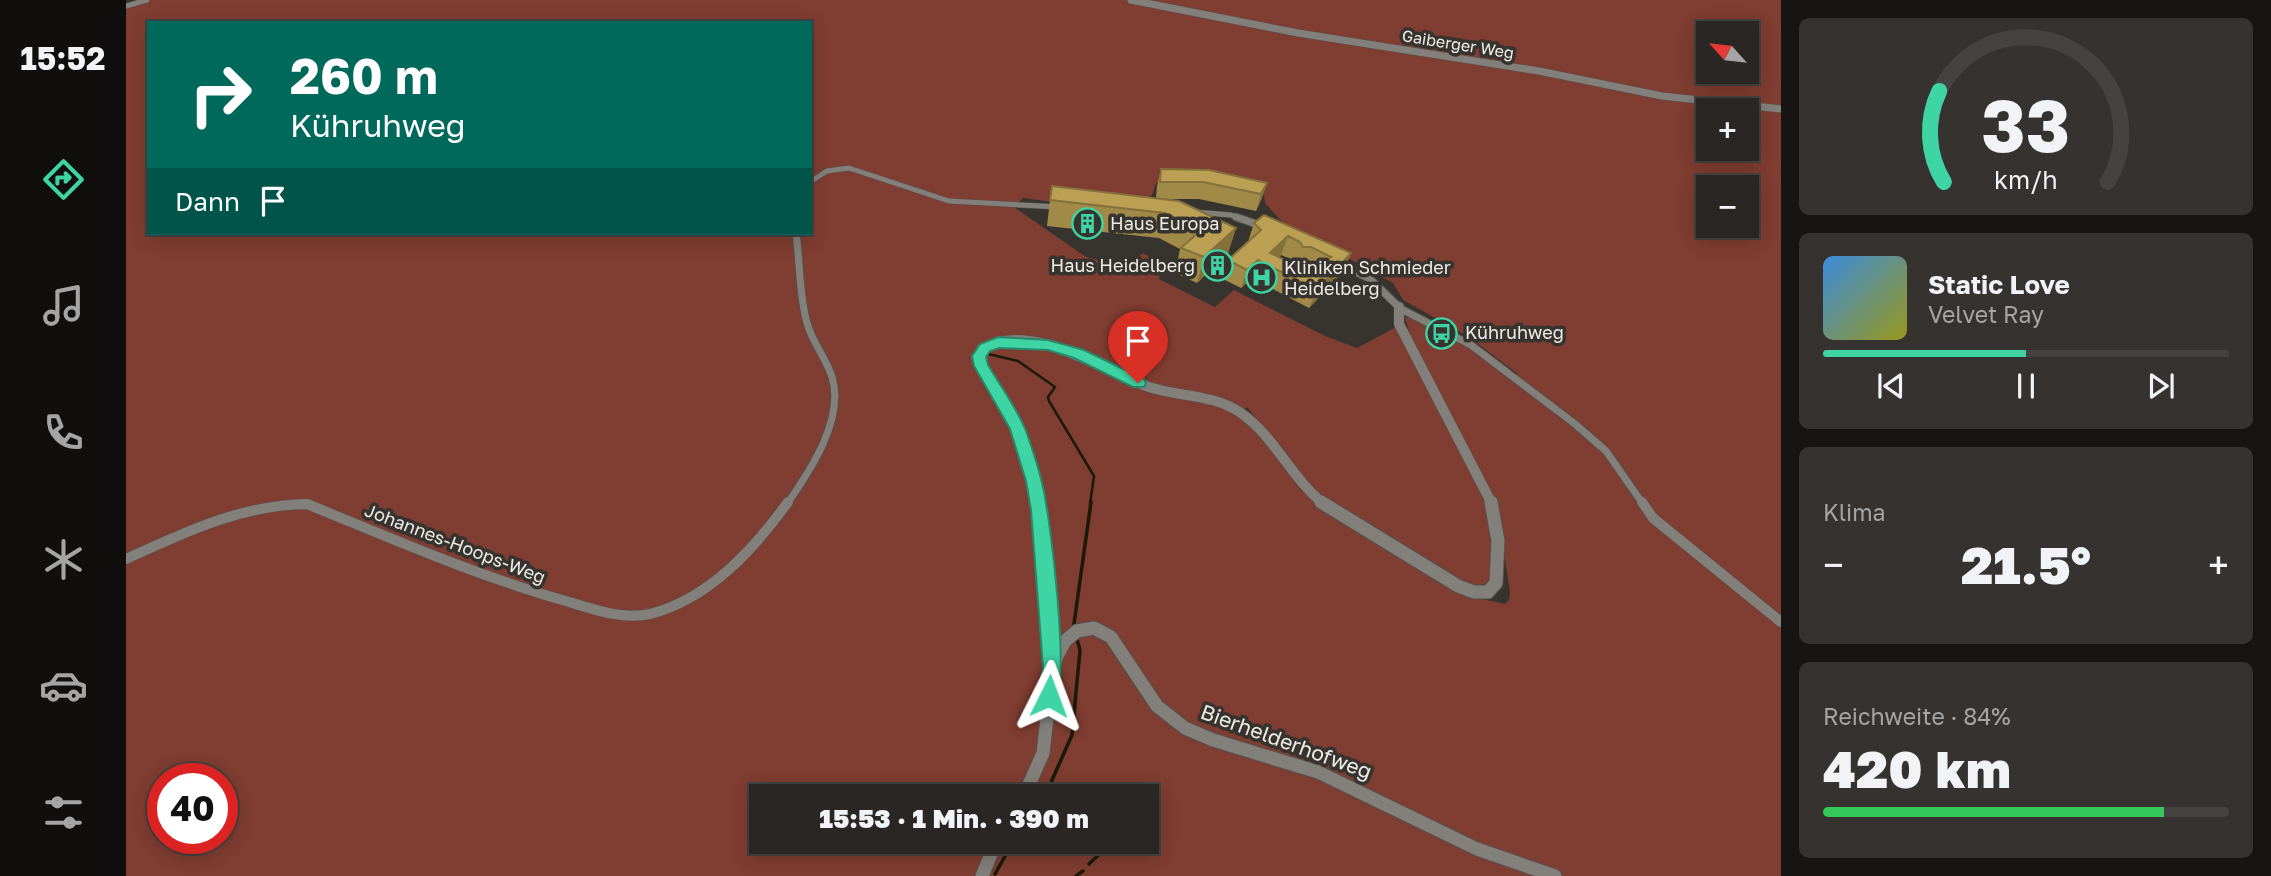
<!DOCTYPE html>
<html lang="de">
<meta charset="utf-8">
<style>
:root{--surface:#292623;--page:#353230;--text:#f1f3f6;--muted:#a5a5a6;--line:#454341;--accent:#3ed4a3}
body{margin:0;font-family:"Golos Text",sans-serif;background:var(--page);color:var(--text);height:100vh;display:flex;flex-direction:column;font-size:26px;white-space:nowrap}
*{box-sizing:border-box;margin:0}
p{font-size:23px;color:var(--muted)}
.icon{flex:none;width:38px;height:38px;fill:none;stroke:currentColor;stroke-width:2;stroke-linecap:round;stroke-linejoin:round}
.map{position:relative;flex:1;overflow:hidden}
.drawer{display:flex;flex-direction:column;gap:18px;padding:18px;background:#171513;width:490px}
.drawer>*{flex:none}
.hud{position:absolute;left:21px;top:21px;width:665px;height:214px;border-radius:0px;box-shadow:0 4px 18px #0003,0 0 0 2px var(--line);background:#00695c;color:#fff;overflow:hidden}
.needle{width:46px;rotate:297deg}
.buttons{position:absolute;left:1570px;top:21px;display:grid;gap:14px}
.buttons a{display:grid;place-items:center;width:63px;height:63px;border-radius:0px;background:var(--surface);box-shadow:0 4px 18px #0003,0 0 0 2px var(--line);font-size:35px}
.speed{position:absolute;left:21px;top:763px;display:flex;gap:14px;font-size:35px;font-weight:700;text-align:center}
.speed>*{display:grid;place-content:center;width:91px;height:91px;border-radius:50%;background:var(--surface);box-shadow:0 4px 18px #0003,0 0 0 2px var(--line);line-height:1}
.speed .limit{border:10px solid #d22;background:#fff;color:#111}
.pin{position:absolute;display:grid;place-items:center;width:60px;height:60px;color:#fff;margin:-72px -30px;border-radius:50% 50% 50% 0;rotate:-45deg;box-shadow:0 0 7px #0007}
.pin .icon{rotate:45deg}
.me{position:absolute;width:77px;margin:-38px;rotate:3deg;stroke-linejoin:round;filter:drop-shadow(0 0 5px #0008)}
.turn{display:flex;align-items:center;gap:24px;height:147px;padding:0 28px;font-size:32px}
.turn .icon{width:91px;height:91px;stroke-width:2.5}
.turn b{display:block;font-size:49px;line-height:60px}
.then{display:flex;align-items:center;height:66px;padding:0 28px;background:#0003;gap:14px;font-size:26px}
.big{font-size:52px;font-weight:800;line-height:1.1}
.drawer .widget{flex:1;display:flex;flex-direction:column;justify-content:center;gap:10px;min-width:0;padding:0 24px;border-radius:10px;background:var(--page)}
.drawer .dial{align-items:center;gap:0}
.dial svg{height:182px;overflow:visible;fill:none;stroke:var(--line);stroke-width:7;stroke-linecap:round;text-anchor:middle}
.dial text{fill:var(--text);stroke:none}
.song{display:flex;align-items:center;gap:21px}
.cover{width:84px;height:84px;border-radius:10px;background:linear-gradient(135deg,hsl(210 70% 55%),hsl(60 70% 35%))}
.played{height:7px;border-radius:4px;background:linear-gradient(90deg,var(--accent) 50%,var(--line) 50%)}
.keys{display:flex;justify-content:space-around;direction:ltr}
.heat{display:flex;justify-content:space-between;align-items:center;font-size:38px;direction:ltr}
.charge{height:10px;border-radius:5px;background:linear-gradient(90deg,#34c759 84%,var(--line) 0)}
.trip{position:absolute;left:623px;top:784px;width:410px;height:70px;border-radius:0px;background:var(--surface);box-shadow:0 4px 18px #0003,0 0 0 2px var(--line);font-weight:800;line-height:70px;text-align:center}
main{display:flex;flex:1;min-height:0}
.tab-bar{display:flex;flex-direction:column;width:126px;justify-content:space-around;align-items:center;background:#100f0e;color:var(--muted)}
.tab-bar .icon{width:49px;height:49px}
.tab-bar .active{color:var(--accent)}
.tab-bar b{font-size:32px;color:var(--text)}
.map>svg:first-child{display:block}
</style>
<main>
<nav class="tab-bar">
<b>15:52</b>
<svg class="icon active" aria-label="directions" viewBox="0 0 24 24"><path d="M12 3l9 9-9 9-9-9zM9 14v-3h6M13 9l2 2-2 2"/></svg>
<svg class="icon" aria-label="music" viewBox="0 0 24 24"><path d="M9 18V5l10-2v13"/><circle cx="6" cy="18" r="3"/><circle cx="16" cy="16" r="3"/></svg>
<svg class="icon" aria-label="phone" viewBox="0 0 24 24"><path d="M5 4h4l2 5-3 2q2 4 5 5l2-3 5 2v4C11 20 4 13 5 4z"/></svg>
<svg class="icon" aria-label="climate" viewBox="0 0 24 24"><path d="M12 3v18M4 7l16 10M4 17L20 7"/></svg>
<svg class="icon" aria-label="car" viewBox="0 0 24 24"><path d="M5 17H2v-5l4-1 3-4h7l3 4 3 1v5h-3M9 17h6M6 11h13"/><circle cx="7" cy="17" r="2"/><circle cx="17" cy="17" r="2"/></svg>
<svg class="icon" aria-label="filters" viewBox="0 0 24 24"><path d="M4 7h16M4 17h16"/><circle cx="9" cy="7" r="2"/><circle cx="15" cy="17" r="2"/></svg>
</nav>
<div class="map">
<svg width="1655" height="876" viewBox="0 0 1655 876">
<rect width="100%" height="100%" fill="#37332f"/>
<!-- green -->
<path fill="#803d31" fill-rule="evenodd" d="M25,0H1655V876H0V7ZM23,23H684V233H23ZM1582,33H1620V72H1582ZM1582,110H1620V149H1582ZM1076,181L1138,195L1139,203L1168,235L1218,256L1267,283L1277,300L1343,337L1392,374L1387,379L1341,346L1285,317L1279,318L1285,337L1370,501L1384,592L1383,600L1379,604L1342,596L1197,509L1174,489L1130,430L1112,414L1121,407L1187,490L1335,584L1346,586L1364,583L1369,567L1365,512L1270,327L1231,348L1199,336L1108,290L1089,307L1033,279L1035,264L1017,253L999,266L960,257L888,207L897,198C935,203 990,212 1026,195L1030,183ZM1582,187H1620V226H1582ZM37,779H96V838H37ZM635,796H1020V842H635Z"/>
<g fill="none" stroke-linecap="round" stroke-linejoin="round">
<!-- stream-far1 -->
<path stroke="#1b1b04" stroke-width="2.5" d="M858,353L892,361L929,387L922,397L923,401L968,476L964,504"/>
<!-- stream -->
<g stroke="#1b1b04" stroke-width="3.5">
<path d="M948,624L965,502"/>
<path d="M919,796L946,735L954,650L951,640"/>
<path d="M963,864L984,844"/>
<path d="M869,874L887,842"/>
<path d="M950,876L957,871"/>
</g>
<defs>
<g id="minor-far2">
<path d="M0,6L21,0"/>
<path d="M684,182L701,171L723,168L823,201L933,207"/>
<path d="M1068,212L1105,215L1115,219"/>
</g>
<g id="minor-far1">
<path d="M1110,217L1136,226"/>
<path d="M1211,262L1244,279L1275,309L1345,345L1449,424L1480,451L1517,504"/>
<path d="M661,504C684,471 719,419 706,377C700,358 686,342 681,323C673,295 674,262 670,233"/>
</g>
<g id="minor">
<path d="M1516,502L1527,518L1655,622"/>
<path d="M0,559C59,532 115,505 181,504C267,539 351,576 440,601C466,609 496,620 524,614C583,599 628,549 662,502"/>
</g>
<path id="tertiary-far2" d="M1005,0L1172,33L1413,71L1536,96L1655,109"/>
<g id="tertiary-far1">
<path d="M1273,307V324L1366,504"/>
<path d="M912,504L896,441L854,362L857,350C901,317 981,374 1023,387C1053,397 1088,394 1115,413C1149,437 1165,478 1198,504"/>
</g>
<g id="tertiary">
<path d="M912,502L926,667"/>
<path d="M1195,502L1332,586L1348,592H1362L1370,583L1372,541L1365,502"/>
<path d="M898,796L917,753L926,674L931,656L939,641L951,631L968,628L985,637L1031,706L1059,728L1087,740L1192,772L1351,849L1429,876"/>
<path d="M856,876L870,842"/>
</g>
</defs>
<!-- minor-far2 casing -->
<use href="#minor-far2" stroke="#54514e" stroke-width="6"/>
<!-- minor-far1 casing -->
<use href="#minor-far1" stroke="#54514e" stroke-width="9"/>
<!-- minor casing -->
<use href="#minor" stroke="#54514e" stroke-width="11"/>
<!-- tertiary-far2 casing -->
<use href="#tertiary-far2" stroke="#54514e" stroke-width="8"/>
<!-- tertiary-far1 casing -->
<use href="#tertiary-far1" stroke="#54514e" stroke-width="11"/>
<!-- tertiary casing -->
<use href="#tertiary" stroke="#54514e" stroke-width="15"/>
<!-- minor-far2 -->
<use href="#minor-far2" stroke="#837f7a" stroke-width="5"/>
<!-- minor-far1 -->
<use href="#minor-far1" stroke="#837f7a" stroke-width="7"/>
<!-- minor -->
<use href="#minor" stroke="#837f7a" stroke-width="10"/>
<!-- tertiary-far2 -->
<use href="#tertiary-far2" stroke="#837f7a" stroke-width="7"/>
<!-- tertiary-far1 -->
<use href="#tertiary-far1" stroke="#837f7a" stroke-width="10"/>
<!-- tertiary -->
<use href="#tertiary" stroke="#837f7a" stroke-width="13"/>
</g>
<!-- wall -->
<g fill="#a18a48" fill-rule="evenodd">
<path d="M1035,169L1141,183L1135,200L1130,211L1073,199H1039L1110,228L1102,253L1071,283L1049,273L1054,249L1033,238L921,226L924,200L1030,198L1031,186Z"/>
<path d="M1128,223L1225,253L1217,272L1183,308L1126,278L1115,288L1097,279L1102,260L1122,242ZM1155,255L1167,260L1170,265L1153,257Z"/>
</g>
<!-- shaded-wall -->
<g fill="#83703b">
<path d="M1141,183L1135,200L1130,211L1135,194Z"/>
<path d="M1110,228L1102,253L1071,283L1078,257Z"/>
<path d="M1162,236L1155,255L1144,266V253Z"/>
<path d="M1225,253L1217,272L1183,308L1191,290Z"/>
<path d="M1132,260L1126,278L1115,288L1121,270Z"/>
</g>
<!-- building -->
<g fill="#bba054" stroke="#83703b" stroke-width="2" fill-rule="evenodd">
<path d="M1035,169L1083,170L1141,183L1135,194L1077,182H1034Z"/>
<path d="M926,186L1053,201L1110,228L1078,257L1055,248L1075,230L1039,213L924,200Z"/>
<path d="M1138,215L1225,253L1191,290L1132,260L1121,270L1102,260L1135,230L1128,223ZM1162,236L1174,242L1177,247H1185L1205,257L1191,271L1179,266L1176,268L1144,253Z"/>
</g>
<!-- route -->
<path fill="#3ed4a3" stroke="#288a6a" stroke-width="2" d="M872,337L922,340L958,350L1018,379L1020,383L1018,387H1007L948,358L922,350L873,348L864,351L860,357L862,365C875,387 891,408 900,431C906,448 912,465 916,483C925,519 943,673 930,702L923,705L917,702L914,696L917,667L905,510L900,481L884,429L848,366L846,356L854,344Z"/>
<!-- icons -->
<defs>
<symbol id="building-ring" viewBox="-11 -11 22 22"><circle r="9.5" fill="#37332f" stroke="#3ed4a3" stroke-width="1.5"/><path d="M-4-6H4V6H1V3H-1V6H-4ZM-2.5-4.3h1.7v1.8h-1.7ZM.8-4.3h1.7v1.8H.8ZM-2.5-1h1.7V.8h-1.7ZM.8-1h1.7V.8H.8Z" fill="#3ed4a3"/></symbol>
<symbol id="hospital-ring" viewBox="-11 -11 22 22"><circle r="9.5" fill="#37332f" stroke="#3ed4a3" stroke-width="1.5"/><path d="M-5-5h3v3.5h4V-5h3V5h-3V1.5h-4V5h-3Z" fill="#3ed4a3"/></symbol>
<symbol id="bus-ring" viewBox="-11 -11 22 22"><circle r="9.5" fill="#37332f" stroke="#3ed4a3" stroke-width="1.5"/><path d="M-5-6H5V4H4V6H2V4H-2V6H-4V4H-5ZM-3.5-4V0h7V-4ZM-3.5 1.2v1.5H-2V1.2ZM2 1.2v1.5H3.5V1.2Z" fill="#3ed4a3"/></symbol>
</defs>
<g fill-rule="evenodd">
<use href="#building-ring" x="944" y="206" width="35" height="35"/>
<use href="#building-ring" x="1074" y="248" width="35" height="35"/>
<use href="#hospital-ring" x="1118" y="260" width="35" height="35"/>
<use href="#bus-ring" x="1298" y="316" width="35" height="35"/>
</g>
<g text-anchor="middle" stroke-width="7" stroke-linejoin="round" paint-order="stroke">
<!-- far-street labels -->
<g font-size="16" fill="#eeece9" stroke="#37332f">
<text transform="translate(1332 44) rotate(9)" y="6">Gaiberger Weg</text>
</g>
<!-- poi labels -->
<g font-size="18" fill="#eeece9" stroke="#37332f" text-anchor="start">
<text x="984" y="230">Haus Europa</text>
<text x="1069" y="272" text-anchor="end">Haus Heidelberg</text>
<text x="1158" y="274">Kliniken Schmieder<tspan x="1158" dy="21">Heidelberg</tspan></text>
<text x="1339" y="339">Kühruhweg</text>
</g>
<!-- street labels -->
<g font-size="18" fill="#eeece9" stroke="#37332f">
<text transform="translate(329 544) rotate(21)" y="6">Johannes-Hoops-Weg</text>
</g>
<!-- near-street labels -->
<g font-size="21" fill="#eeece9" stroke="#37332f">
<text transform="translate(1160 742) rotate(20)" y="7">Bierhelderhofweg</text>
</g>
</g>
</svg>
<div class="buttons">
<a><svg class="needle" viewBox="-14 -14 28 28"><path d="M0-13l5 13h-10z" fill="#e53935"/><path d="M0 13l5-13h-10z" fill="#a5a5a6"/></svg></a>
<a>+</a>
<a>−</a>
</div>
<div class="speed"><div class="limit">40</div></div>
<div class="pin" style="left:1012px;top:383px;background:#d93025"><svg class="icon" aria-label="arrive" viewBox="0 0 24 24"><path d="M6 21V4h12l-3 4 3 4H6"/></svg></div>
<svg class="me" style="left:923px;top:696px" viewBox="-20 -20 40 40"><path d="M0-17L14 15 0 8-14 15z" fill="#3ed4a3" stroke="#fff" stroke-width="4"/></svg>
<div class="trip">15:53 · 1 Min. · 390 m</div>
<div class="hud">
<div class="turn"><svg class="icon" aria-label="right" viewBox="0 0 24 24"><path d="M7 20v-9h11M14 6l5 5-5 5"/></svg><div><b>260 m</b>Kühruhweg</div></div>
<div class="then">Dann<svg class="icon" aria-label="arrive" viewBox="0 0 24 24"><path d="M6 21V4h12l-3 4 3 4H6"/></svg></div>
</div>
</div>
<section class="drawer">
<div class="widget dial"><svg viewBox="0 0 100 80">
<path d="M14 69A42 42 0 1 1 86 69"/>
<path d="M14 69A42 42 0 0 1 12 29" stroke="#3ed4a3"/>
<text x="50" y="56" font-size="32" font-weight="700">33</text>
<text x="50" y="72" font-size="11">km/h</text>
</svg></div>
<div class="widget">
<div class="song"><i class="cover"></i><div><b>Static Love</b><p>Velvet Ray</p></div></div>
<div class="played"></div>
<div class="keys"><svg class="icon" aria-label="previous" viewBox="0 0 24 24"><path d="M18 5L8 12l10 7zM5 5v14"/></svg><svg class="icon" aria-label="pause" viewBox="0 0 24 24"><path d="M8 5v14M16 5v14"/></svg><svg class="icon" aria-label="next" viewBox="0 0 24 24"><path d="M6 5l10 7-10 7zM19 5v14"/></svg></div>
</div>
<div class="widget"><p>Klima</p>
<div class="heat"><a>−</a><b class="big">21.5°</b><a>+</a></div>
</div>
<div class="widget"><p>Reichweite · 84%</p><b class="big">420 km</b><div class="charge"></div></div>
</section>
</main>
